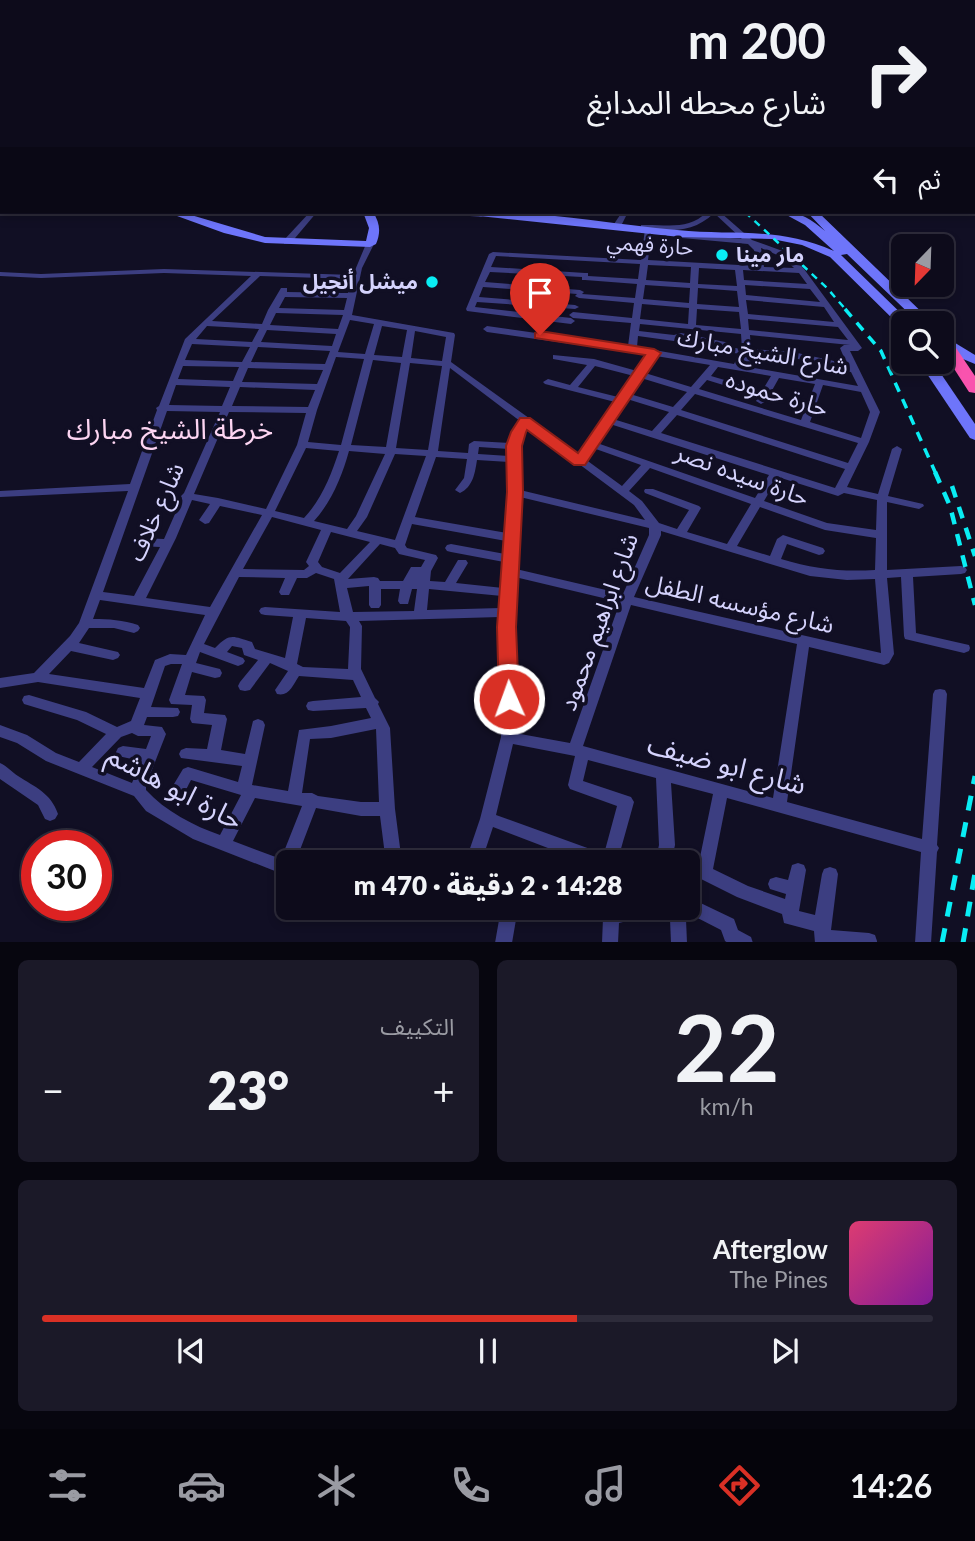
<!DOCTYPE html>
<html lang="ar">
<meta charset="utf-8">
<style>
:root{--surface:#0d0b1b;--page:#1b1928;--text:#f1f3f6;--muted:#9a9ba3;--line:#2d2b3a;--accent:#d93025}
body{margin:0;font-family:Lato,"Noto Sans Arabic",sans-serif;background:var(--page);color:var(--text);direction:rtl;height:100vh;display:flex;flex-direction:column;font-size:26px;white-space:nowrap}
*{box-sizing:border-box;margin:0}
p{font-size:23px;color:var(--muted)}
.icon{flex:none;width:38px;height:38px;fill:none;stroke:currentColor;stroke-width:2;stroke-linecap:round;stroke-linejoin:round}
.map{position:relative;height:942px;overflow:hidden;direction:ltr}
.details{display:flex;flex-direction:column;gap:18px;padding:18px;background:#07060f;flex:1}
.details>*{flex:none}
.guide{position:absolute;left:0px;top:0px;width:976px;height:214px;box-shadow:0 4px 10px #0003,0 0 0 2px var(--line);direction:rtl;background:#0d0b1b;color:var(--text);overflow:hidden}
.needle{width:46px;rotate:203deg}
.tools{position:absolute;left:891px;top:234px;display:grid;gap:14px}
.tools a{display:grid;place-items:center;width:63px;height:63px;border-radius:10px;background:var(--surface);box-shadow:0 4px 10px #0003,0 0 0 2px var(--line);font-size:35px}
.speed{position:absolute;left:21px;top:830px;display:flex;gap:14px;font-size:35px;font-weight:700;text-align:center}
.speed>*{display:grid;place-content:center;width:91px;height:91px;border-radius:50%;background:var(--surface);box-shadow:0 4px 10px #0003,0 0 0 2px var(--line);line-height:1}
.speed .limit{border:10px solid #d22;background:#fff;color:#111}
.pin{position:absolute;display:grid;place-items:center;width:60px;height:60px;color:#fff;margin:-72px -30px;border-radius:50% 50% 50% 0;rotate:-45deg;box-shadow:0 0 7px #0007}
.pin .icon{rotate:45deg}
.me{position:absolute;width:77px;margin:-38px;rotate:358deg;stroke-linejoin:round;filter:drop-shadow(0 0 5px #0008)}
.turn{display:flex;align-items:center;gap:24px;height:147px;padding:0 35px;font-size:32px}
.turn .icon{width:91px;height:91px;stroke-width:2.5}
.turn b{display:block;font-size:49px;line-height:60px}
.then{display:flex;align-items:center;height:66px;padding:0 35px;background:#0003;gap:14px;font-size:26px}
.big{font-size:52px;font-weight:800;line-height:1.1}
.details .widget{flex:1;display:flex;flex-direction:column;justify-content:center;gap:10px;min-width:0;padding:0 24px;border-radius:10px;background:var(--page)}
.details .dial{align-items:center;gap:0}
.dial b{font-size:91px;line-height:1}
.song{display:flex;align-items:center;gap:21px}
.cover{width:84px;height:84px;border-radius:10px;background:linear-gradient(135deg,hsl(340 70% 55%),hsl(290 70% 35%))}
.played{height:7px;border-radius:4px;background:linear-gradient(90deg,var(--accent) 60%,var(--line) 60%)}
.keys{display:flex;justify-content:space-around;direction:ltr}
.heat{display:flex;justify-content:space-between;align-items:center;font-size:38px;direction:ltr}
.details .tiles{flex:1;display:grid;gap:18px;grid-template-columns:1fr 1fr}
.widget:last-child{grid-column:span 2}
.trip{position:absolute;left:276px;top:850px;width:424px;height:70px;border-radius:10px;background:var(--surface);box-shadow:0 4px 10px #0003,0 0 0 2px var(--line);font-weight:800;line-height:70px;text-align:center;direction:rtl}
.menu{display:flex;height:112px;justify-content:space-around;align-items:center;background:#05040b;color:var(--muted)}
.menu .icon{width:49px;height:49px}
.menu .selected{color:var(--accent)}
.menu b{font-size:32px;color:var(--text)}
.map>svg:first-child{display:block}
</style>
<div class="map">
<svg width="975" height="943" viewBox="0 0 975 943">
<rect width="100%" height="100%" fill="#110f24"/>
<g fill="none" stroke-linecap="round" stroke-linejoin="round">
<!-- street -->
<g fill="#3c3e81" fill-rule="evenodd">
<path d="M148,0H152L154,2H149Z"/>
<path d="M173,0L180,2H175Z"/>
<path d="M199,0H201L202,2H198Z"/>
<path d="M227,0H231L233,2H228Z"/>
<path d="M297,0H301L303,2H298Z"/>
<path d="M744,0L747,2L741,1Z"/>
<path d="M796,0H800L799,2H795Z"/>
<rect x="866" y="0" width="4" height="2"/>
<path d="M270,1H289L291,2H268Z"/>
<rect x="0" y="7" width="2" height="2"/>
<rect x="0" y="29" width="2" height="3"/>
<rect x="0" y="49" width="2" height="3"/>
<rect x="0" y="58" width="2" height="2"/>
<path d="M0,68H2V71L0,72Z"/>
<rect x="0" y="95" width="2" height="4"/>
<rect x="0" y="103" width="2" height="4"/>
<rect x="0" y="119" width="2" height="4"/>
<path d="M2,136V140L0,141V137Z"/>
<path d="M2,163V167L0,168V164Z"/>
<rect x="0" y="185" width="2" height="4"/>
<path d="M310,212H317L290,244H284V240Z"/>
<path d="M444,212C457,212 473,210 485,215L481,217L447,214Z"/>
<path d="M622,212H628L621,226H615L614,224Z"/>
<path d="M707,212H720L752,240L788,253L804,269L862,348L858,351H850L880,412L869,442L847,487L878,494L892,449L897,446L902,449L888,496L923,504L924,506L919,509L887,502V570L961,566L965,567L967,570L965,573L961,574L913,577L916,633L969,645L970,648L969,651L964,653L905,639L904,636L901,577L887,578L894,654L889,663L884,665L809,647L787,802L922,839L933,694L935,690L940,689L945,690L947,694L937,845L939,848L937,852L931,943H915L921,852L727,798L713,869L748,886L785,899L786,894L770,889L768,884L770,879L776,877L788,880L792,865L798,863L804,865L806,870L799,911L815,915L822,874L824,869L830,867L836,869L838,874L831,930L869,933L875,935L877,941V943H815L814,931L784,923L782,914L737,897L689,873L688,870L689,863L695,861L699,862L713,794L671,783L675,845L671,863H655L659,845L656,778L588,760L583,781L631,797L634,802L617,863H589L575,858L573,863H557L561,853L493,827L481,863H465L480,819L501,737L500,617L359,621L362,626L361,669L375,698L379,702L378,704L390,728L395,809L402,863H386L380,816H361L316,808L295,863H289V876L285,875L193,839L146,811L134,796L46,761L17,743L0,737V725L27,735L56,753L79,762L106,734L77,720L24,704L22,700L24,696L29,695L86,712L117,727L131,721L140,698L38,682L0,688V678L34,673L70,636L79,623L128,491L0,497V491L130,484L157,410L156,408L159,406L185,339L251,276L164,273L41,278L0,276V272L41,274L164,269L353,275L366,244L373,242L374,244L362,268L352,315L454,333L455,335L451,362L579,454L615,402L545,384L543,382L548,379L570,385L587,365L553,359V355L594,359L637,371L648,355L487,332L483,329L487,326L628,346L631,323L573,318L569,315L573,312L632,318L634,303L579,298L575,296L577,294L483,287L479,297L575,305L579,307L575,309L477,302L475,307L571,318L575,321L571,324L467,311L466,309L489,254L493,252L641,260L645,229H641V225C666,224 688,231 707,212ZM714,213L742,239L682,234L678,236L682,238L748,244L754,250L757,266L648,260L652,230C675,231 696,231 714,213ZM761,248L782,257L794,268L764,267ZM496,256L640,264L638,279L588,276V273H585L491,267ZM648,265L691,267L690,283L646,280ZM699,268L735,270L737,286L698,284ZM743,270L799,273L807,284L744,280ZM490,272L582,277V280H585L637,284L635,298L582,294L584,292L580,290L485,282ZM260,276L352,279L348,293L287,292V288H281L268,310L262,324L212,321ZM645,285L690,288L689,303L643,299ZM745,285L810,289L820,302L746,295ZM698,288L737,291L739,307L697,304ZM285,297L347,298L344,310L279,308ZM746,300L824,307L834,322L748,314ZM642,304L689,308L688,324L640,319ZM697,309L739,312L741,329L696,325ZM276,313L343,315L338,329L270,325ZM748,319L838,327L848,340L749,330ZM350,320L374,324L365,354L338,352ZM640,324L741,334L742,349L728,347L731,345L730,343L681,333L674,335L639,331ZM207,326L259,329L252,342L196,339ZM382,326L407,330L402,357L374,355ZM267,330L336,334L332,346L261,342ZM415,331L446,337L442,361L411,358ZM750,335L850,345H844L840,348L848,367L838,366L834,361L793,352L751,349ZM638,336L674,341L681,339L726,348L723,350L724,352L743,354V357L737,358L734,364L637,347ZM192,344L250,347L242,362L185,360ZM258,347L330,351L325,364L251,362ZM752,355L793,358L828,365L832,370L851,372L858,386L743,366L744,363L751,362ZM656,356L710,365L691,387L645,373ZM336,357L364,359L341,445L308,442L317,410ZM373,360L401,363L386,447L351,445ZM410,363L442,366L428,450L396,448ZM183,366L239,367L233,381L178,379ZM595,366L634,376L618,397L578,387ZM718,367L771,376L762,391L711,376ZM248,368L323,370L317,384L242,382ZM450,368L520,421L510,443L474,441L469,444L468,453L438,451ZM641,378L687,392L673,407L630,394ZM779,378L815,384L801,420L699,389L707,380L759,396L756,401L761,404L766,401ZM176,385L230,387L222,406L169,405ZM823,385L861,392L870,412L861,438L810,422ZM240,387L315,390L308,407L232,406ZM695,394L858,443L848,463L681,410ZM627,399L669,412L652,431L613,419ZM167,411L220,412L184,493L181,496L182,498L164,539L139,538L133,542L139,546L160,547L134,596L103,592ZM229,412L306,413L297,445L266,509L218,498L194,494ZM677,415L845,469L835,488L661,433ZM610,424L769,475L755,498L597,443ZM528,426L634,505L645,520L520,490L519,446ZM479,447L509,449V456L478,454ZM306,448L339,451C331,475 322,499 304,518L275,511ZM593,448L641,465L622,486L585,459ZM349,451L385,454L356,516L347,529L314,521C332,501 342,476 349,451ZM395,454L426,456L395,540L357,531L367,517ZM436,457L467,459L464,478L455,490L460,493C473,487 475,473 477,460L509,462L510,492L507,533L415,517ZM650,468L751,504L727,544L687,532L701,508L699,506L653,489H645L644,491L645,493L689,510L677,529L659,523L642,501L629,491ZM778,477L838,496L844,493L877,500L876,530L827,523L764,501ZM520,497L649,528V535L623,594L516,569ZM192,500L210,504L199,520L205,524L209,523L220,506L262,515L210,607L146,598L176,538ZM760,507L825,530L876,538L875,570C841,572 814,569 781,559L787,544L819,555L823,554L825,551L823,548L783,535L777,539L770,556L737,546ZM272,517L321,530L306,562L309,566L304,570L243,569ZM412,524L506,541L505,554L451,544L447,545L445,548L447,551L451,552L504,562L503,588L456,583L468,563L466,560H458L445,582L430,581L431,571L438,558L436,555L407,548L405,545ZM661,531L810,576L847,580L875,579L881,653L634,597L661,535ZM331,532L370,542L340,573L322,567L318,562ZM380,544L395,548L399,554L425,560L421,567H411L403,581H380L378,578L374,577L348,579ZM316,573L334,579L340,612L265,607L261,608L259,611L261,614L265,615L293,617L285,658L255,649L252,642C232,636 230,633 215,648L204,644L239,577L285,578L279,592L281,595H289L297,578H307ZM515,577L620,602L570,743L515,733L512,627ZM369,586V605L371,608H379L381,605V589H400L398,601L400,604H408L412,589H417L414,611L353,612L347,588ZM429,589L502,596L501,608L427,610ZM100,600L205,615L186,655L170,654L155,660L144,688L49,674L71,651L113,660L118,658L120,655L118,652L79,643L89,628H114L134,633L138,631L140,628L138,625C123,620 109,619 93,619ZM631,605L797,644L773,798L583,746ZM306,618L346,621L350,627L348,669L303,667L297,664ZM232,646L242,648L244,655L258,660L240,682L238,686L240,690L245,691L250,690L270,663L288,671L275,690L277,694C289,697 293,685 299,676L353,680L361,697L313,701L308,702L306,706L308,710L313,711L366,708L371,718L331,726L299,730L288,791L252,785L265,725L263,721L258,719L253,721L245,754L221,750L227,719L225,715L204,713L206,700L204,696L185,695L192,672L215,678L220,677L222,673L220,669L196,663L200,652L238,666L243,664L245,661L243,658L227,652ZM171,664H182L169,700L171,704L192,705L190,719L192,723L212,725L207,749L186,748L181,750L179,754L181,758L242,766L238,782L188,767L183,769L168,794L170,798C182,803 186,789 191,780L241,795L220,835C194,826 165,811 146,790V785L166,734L162,727L144,725L147,717H173L178,716L180,712L178,708L151,707L165,666ZM376,729L379,802H361L318,796L312,793H302L310,739L331,738ZM132,733L138,736H151L146,749L123,746L118,748L116,752L118,756L141,761L132,783L92,767L121,737ZM513,744L575,756L568,785L570,789L617,806L604,854L496,815ZM255,798L302,806L281,859L233,841Z"/>
<path d="M0,763C7,766 12,772 18,776C35,787 51,793 58,814L55,819L50,821L45,819L38,805L0,779Z"/>
<path d="M688,897L734,919L738,930L751,937L753,943H728L725,941L721,930L682,910L681,908H688Z"/>
<path d="M478,908H518L512,943H495L499,920L480,913Z"/>
<path d="M610,908H626L623,922L619,923L618,943H602L603,918Z"/>
<path d="M678,911L684,913L686,919L687,943H671L670,919L672,913Z"/>
</g>
<!-- secondary -->
<g fill="#6e75fa" fill-rule="evenodd">
<path d="M604,0H610L611,2H605Z"/>
<path d="M669,0L679,2H671Z"/>
<rect x="0" y="82" width="2" height="5"/>
<path d="M166,212H181L265,237L366,241L369,228L363,212H373C380,223 381,232 376,244L370,247L265,243L224,233Z"/>
<path d="M464,212C534,209 607,224 677,230C734,236 778,226 834,251L805,225L781,212C799,211 811,219 825,231L807,212H818L934,324H920L847,254L841,255L912,324H903L901,327L830,257L802,245L772,239L680,237L469,215Z"/>
<path d="M942,335L975,355V364L951,354L942,345Z"/>
<path d="M919,362H933L975,424V440L970,438Z"/>
</g>
<!-- highway -->
<g fill="#f953ae" fill-rule="evenodd">
<path d="M2,0H25L28,2H4Z"/>
<path d="M44,0H68L71,2H46Z"/>
<rect x="595" y="0" width="8" height="2"/>
<path d="M969,0H975V4V2Z"/>
<path d="M946,340L952,342L975,376V393L969,392L942,350V341Z"/>
</g>
<!-- rail-far3 -->
<path stroke="#09edf4" stroke-width="2.5" stroke-dasharray="7 6" stroke-linecap="butt" d="M745,212L827,288L847,311"/>
<!-- rail-far2 -->
<path stroke="#09edf4" stroke-width="3.5" stroke-dasharray="10 8" stroke-linecap="butt" d="M845,309L881,351L936,474"/>
<!-- rail-far1 -->
<g stroke="#09edf4" stroke-width="4.5" stroke-dasharray="12 10" stroke-linecap="butt">
<path d="M935,472L950,506L975,605"/>
<path d="M952,486L975,556"/>
</g>
<!-- rail -->
<g stroke="#09edf4" stroke-width="5" stroke-dasharray="15 12" stroke-linecap="butt">
<path d="M942,943L975,776"/>
<path d="M963,943L975,873"/>
</g>
</g>
<!-- route -->
<path fill="#d93025" stroke="#8d1f18" stroke-width="2" d="M540,331L654,349L661,353L585,465H574L527,430L526,432L522,446L523,492L516,627L519,699L516,705L509,707L502,705L499,699L497,627L507,492L506,446L511,432L520,418H530L578,453L645,355L535,338V333Z"/>
<!-- markers -->
<g fill="#09edf4" stroke="#110f24" stroke-width="2.5">
<circle cx="722" cy="255" r="7"/>
<circle cx="432" cy="282" r="7"/>
</g>
<g text-anchor="middle" stroke-width="7" stroke-linejoin="round" paint-order="stroke">
<!-- far-street labels -->
<g font-size="21" fill="#d5d3fd" stroke="#110f24">
<text transform="translate(650 245) rotate(4)" y="7">حارة فهمي</text>
</g>
<!-- far-poi labels -->
<g font-size="21" font-weight="bold" fill="#d5d3fd" stroke="#110f24" text-anchor="start">
<text x="736" y="262">مار مينا</text>
<text x="418" y="289" text-anchor="end">ميشل أنجيل</text>
</g>
<!-- street labels -->
<g font-size="24" fill="#d5d3fd" stroke="#110f24">
<text transform="translate(763 352) rotate(10)" y="8">شارع الشيخ مبارك</text>
<text transform="translate(777 394) rotate(17)" y="8">حارة حموده</text>
<text transform="translate(742 475) rotate(20)" y="8">حارة سيده نصر</text>
<text transform="translate(156 512) rotate(-66)" y="8">شارع خلاف</text>
<text transform="translate(740 604) rotate(13)" y="8">شارع مؤسسه الطفل</text>
<text transform="translate(599 622) rotate(-70)" y="8">شارع ابراهيم محمود</text>
</g>
<!-- quarter labels -->
<g font-size="28" fill="#fdd5f2" stroke="#110f24">
<text x="170" y="439">خرطة الشيخ مبارك</text>
</g>
<!-- near-street labels -->
<g font-size="28" fill="#d5d3fd" stroke="#110f24">
<text transform="translate(727 764) rotate(15)" y="10">شارع ابو ضيف</text>
<text transform="translate(175 787) rotate(28)" y="10">حارة ابو هاشم</text>
</g>
</g>
</svg>
<div class="tools">
<a><svg class="needle" viewBox="-14 -14 28 28"><path d="M0-13l5 13h-10z" fill="#e53935"/><path d="M0 13l5-13h-10z" fill="#9a9ba3"/></svg></a>
<a><svg class="icon" aria-label="search" viewBox="0 0 24 24"><circle cx="10" cy="10" r="6"/><path d="M15 15l6 6"/></svg></a>
</div>
<div class="speed"><div class="limit">30</div></div>
<div class="pin" style="left:540px;top:335px;background:#d93025"><svg class="icon" aria-label="arrive" viewBox="0 0 24 24"><path d="M6 21V4h12l-3 4 3 4H6"/></svg></div>
<svg class="me" style="left:509px;top:699px" viewBox="-20 -20 40 40"><circle r="17" fill="#d93025" stroke="#fff" stroke-width="3"/><path d="M0-11L8 9 0 5-8 9z" fill="#fff"/></svg>
<div class="trip">14:28 · 2 دقيقة · 470 m</div>
<div class="guide">
<div class="turn"><svg class="icon" aria-label="right" viewBox="0 0 24 24"><path d="M7 20v-9h11M14 6l5 5-5 5"/></svg><div><b>200 m</b>شارع محطه المدابغ</div></div>
<div class="then">ثم<svg class="icon" aria-label="left" viewBox="0 0 24 24"><path d="M17 20v-9H6M10 6l-5 5 5 5"/></svg></div>
</div>
</div>
<section class="details">
<div class="tiles">
<div class="widget dial"><b>22</b><p>km/h</p></div>
<div class="widget"><p>التكييف</p>
<div class="heat"><a>−</a><b class="big">23°</b><a>+</a></div>
</div>
<div class="widget">
<div class="song"><i class="cover"></i><div><b>Afterglow</b><p>The Pines</p></div></div>
<div class="played"></div>
<div class="keys"><svg class="icon" aria-label="previous" viewBox="0 0 24 24"><path d="M18 5L8 12l10 7zM5 5v14"/></svg><svg class="icon" aria-label="pause" viewBox="0 0 24 24"><path d="M8 5v14M16 5v14"/></svg><svg class="icon" aria-label="next" viewBox="0 0 24 24"><path d="M6 5l10 7-10 7zM19 5v14"/></svg></div>
</div>
</div>
</section>
<nav class="menu">
<b>14:26</b>
<svg class="icon selected" aria-label="directions" viewBox="0 0 24 24"><path d="M12 3l9 9-9 9-9-9zM9 14v-3h6M13 9l2 2-2 2"/></svg>
<svg class="icon" aria-label="music" viewBox="0 0 24 24"><path d="M9 18V5l10-2v13"/><circle cx="6" cy="18" r="3"/><circle cx="16" cy="16" r="3"/></svg>
<svg class="icon" aria-label="phone" viewBox="0 0 24 24"><path d="M5 4h4l2 5-3 2q2 4 5 5l2-3 5 2v4C11 20 4 13 5 4z"/></svg>
<svg class="icon" aria-label="climate" viewBox="0 0 24 24"><path d="M12 3v18M4 7l16 10M4 17L20 7"/></svg>
<svg class="icon" aria-label="car" viewBox="0 0 24 24"><path d="M5 17H2v-5l4-1 3-4h7l3 4 3 1v5h-3M9 17h6M6 11h13"/><circle cx="7" cy="17" r="2"/><circle cx="17" cy="17" r="2"/></svg>
<svg class="icon" aria-label="filters" viewBox="0 0 24 24"><path d="M4 7h16M4 17h16"/><circle cx="9" cy="7" r="2"/><circle cx="15" cy="17" r="2"/></svg>
</nav>
